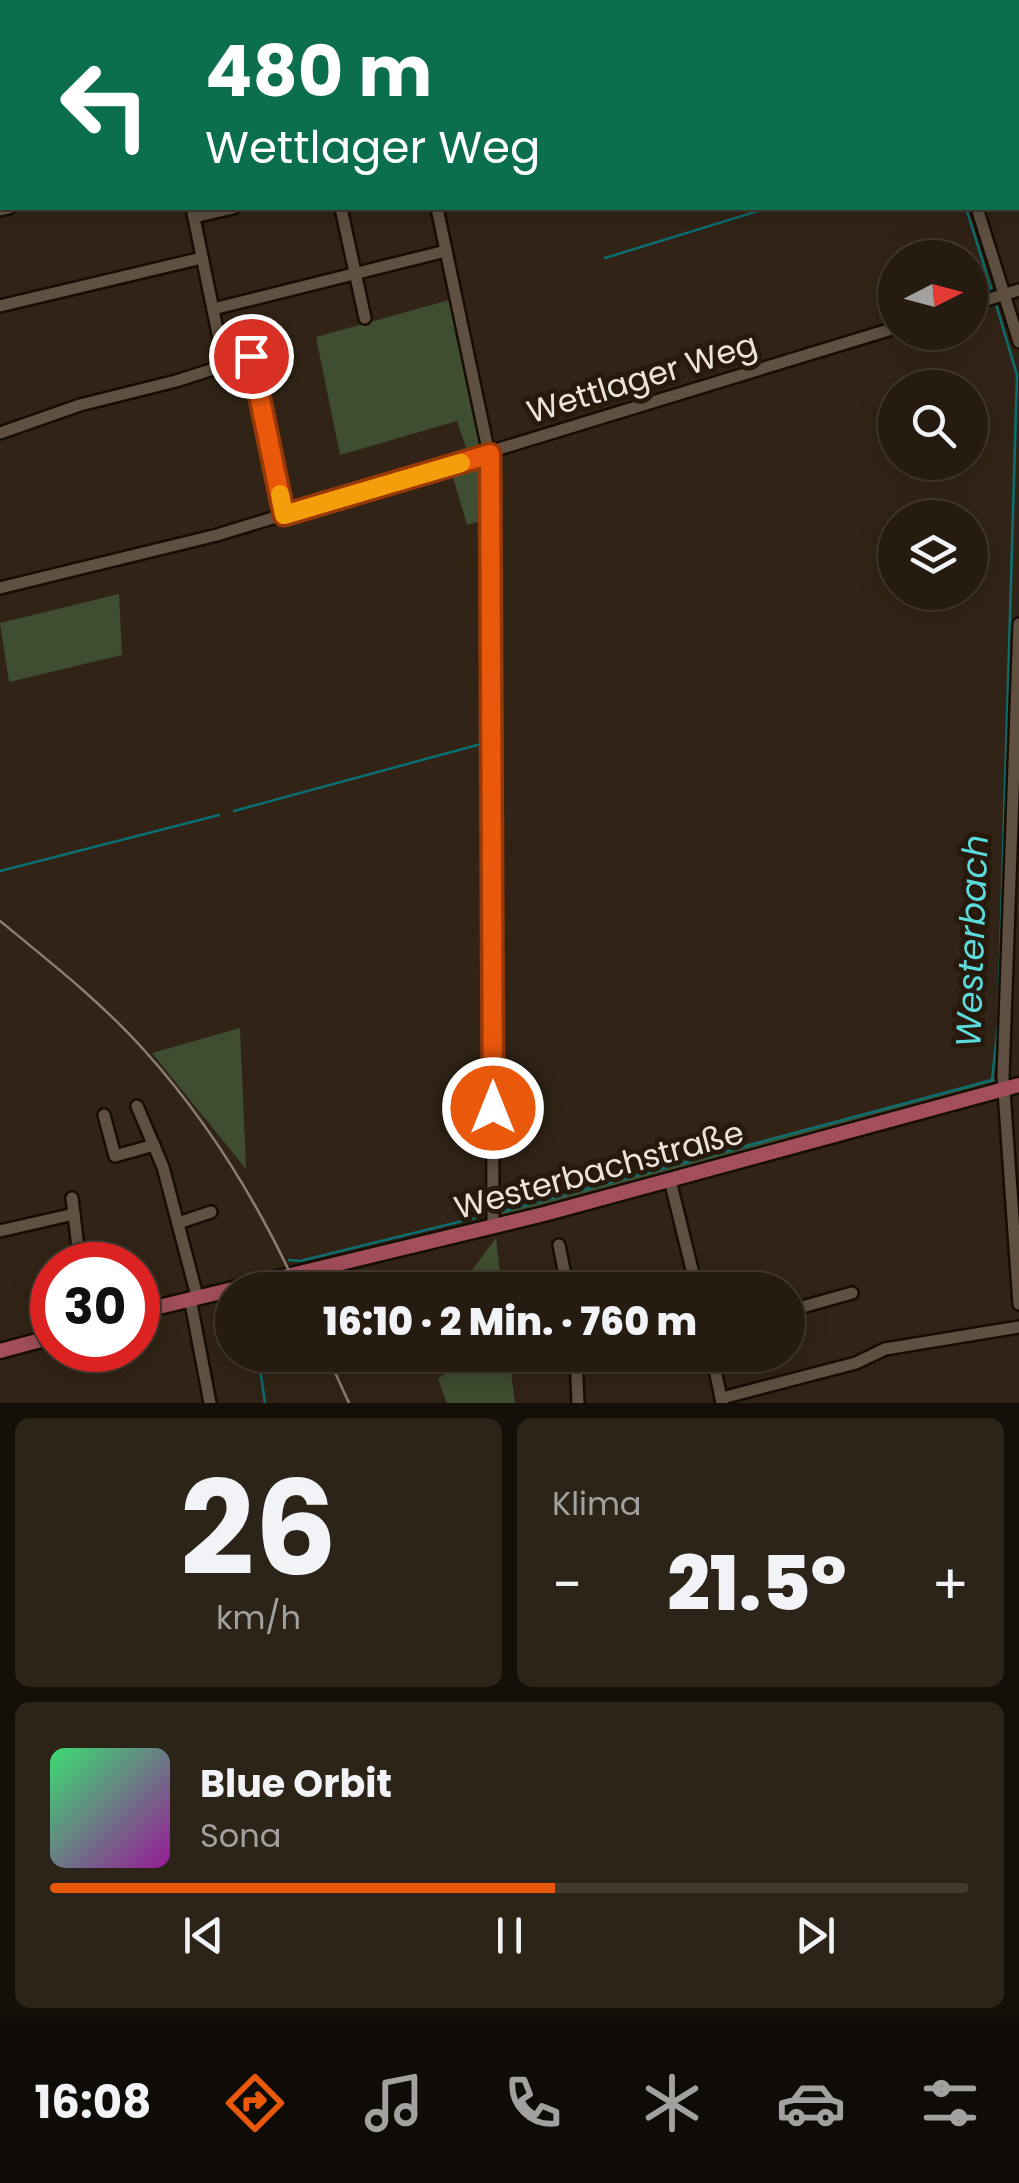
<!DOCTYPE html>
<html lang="de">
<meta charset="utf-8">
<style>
:root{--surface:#251b10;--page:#2d2419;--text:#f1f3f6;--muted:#a3a19f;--line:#423930;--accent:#ea580c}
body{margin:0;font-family:Poppins,sans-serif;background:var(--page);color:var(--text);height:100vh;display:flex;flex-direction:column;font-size:38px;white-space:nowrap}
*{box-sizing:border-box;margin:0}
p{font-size:32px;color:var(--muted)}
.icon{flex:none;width:55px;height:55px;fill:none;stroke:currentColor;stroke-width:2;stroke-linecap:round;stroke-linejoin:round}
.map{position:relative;height:1403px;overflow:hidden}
.side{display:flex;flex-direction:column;gap:15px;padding:15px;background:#140f09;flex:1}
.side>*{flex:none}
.guide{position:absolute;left:0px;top:0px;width:1020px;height:210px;box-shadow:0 5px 25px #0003,0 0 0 2px var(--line);background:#0b6e4f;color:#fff;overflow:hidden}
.needle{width:65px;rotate:84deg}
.controls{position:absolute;left:878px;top:240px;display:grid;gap:20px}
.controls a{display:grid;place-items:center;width:110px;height:110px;border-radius:50%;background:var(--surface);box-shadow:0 5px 25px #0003,0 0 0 2px var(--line);font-size:50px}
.speed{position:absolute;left:30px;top:1242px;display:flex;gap:20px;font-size:50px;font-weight:700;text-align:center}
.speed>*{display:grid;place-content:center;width:130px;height:130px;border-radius:50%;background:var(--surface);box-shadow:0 5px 25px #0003,0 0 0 2px var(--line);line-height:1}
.speed .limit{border:15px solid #d22;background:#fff;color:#111}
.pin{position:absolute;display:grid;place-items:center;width:85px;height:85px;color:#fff;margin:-42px;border:5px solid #fff;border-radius:50%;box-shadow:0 2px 10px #0007}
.me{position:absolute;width:110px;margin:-55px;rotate:0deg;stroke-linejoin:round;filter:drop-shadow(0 0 8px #0008)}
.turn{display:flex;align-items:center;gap:35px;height:210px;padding:0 40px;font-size:45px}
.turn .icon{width:130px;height:130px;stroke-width:2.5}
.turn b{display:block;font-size:70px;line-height:85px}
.big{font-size:75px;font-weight:800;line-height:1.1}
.side .card{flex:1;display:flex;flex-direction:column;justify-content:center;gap:15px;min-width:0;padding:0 35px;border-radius:15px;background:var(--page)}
.side .dial{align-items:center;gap:0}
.dial b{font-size:130px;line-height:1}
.song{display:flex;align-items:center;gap:30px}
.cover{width:120px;height:120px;border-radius:15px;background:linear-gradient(135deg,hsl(140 70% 55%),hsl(300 70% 35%))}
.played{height:10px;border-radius:5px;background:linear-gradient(90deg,var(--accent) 55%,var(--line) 55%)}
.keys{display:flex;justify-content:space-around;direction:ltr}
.heat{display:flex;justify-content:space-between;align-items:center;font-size:55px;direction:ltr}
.side .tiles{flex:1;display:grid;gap:15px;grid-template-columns:1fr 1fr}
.card:last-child{grid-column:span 2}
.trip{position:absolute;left:215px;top:1272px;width:590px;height:100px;border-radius:50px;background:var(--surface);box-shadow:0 5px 25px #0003,0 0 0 2px var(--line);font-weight:800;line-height:100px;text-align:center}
.tabs{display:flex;height:160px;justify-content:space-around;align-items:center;background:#0f0b06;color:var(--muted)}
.tabs .icon{width:70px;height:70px}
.tabs .on{color:var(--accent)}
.tabs b{font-size:45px;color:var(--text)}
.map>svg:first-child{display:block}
</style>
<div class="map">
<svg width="1019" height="1403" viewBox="0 0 1019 1403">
<rect width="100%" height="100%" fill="#312416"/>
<!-- green -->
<g fill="#3f4d30">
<path d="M453,299L482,447L469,457L457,421L340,455L316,337Z"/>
<path d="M481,465L486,468L488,519L467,525L452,474Z"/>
<path d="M119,594L122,655L9,682L0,623Z"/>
<path d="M240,1028L246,1169L152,1053Z"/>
<path d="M996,1078V1086L503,1218L498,1210Z"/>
<path d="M496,1238L502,1290H457Z"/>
<path d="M441,1355H509L515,1403H447L438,1379L447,1372Z"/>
</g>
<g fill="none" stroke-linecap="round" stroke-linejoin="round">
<!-- stream -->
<g stroke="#0b6f70" stroke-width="2.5">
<path d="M1018,120L1019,119"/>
<path d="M966,208L992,291"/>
<path d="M605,258L768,208"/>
<path d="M234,811L481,744"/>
<path d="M0,871L219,815"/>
<path d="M504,1211L992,1080L998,1026L1017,375L995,301"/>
<path d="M289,1260L300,1261L487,1215"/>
<path d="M258,1355L265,1403"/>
</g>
<defs>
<g id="minor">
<path d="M392,0L393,2"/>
<path d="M910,0L911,2"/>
<path d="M192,208L224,363"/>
<path d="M341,208L365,318"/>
<path d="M437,208L489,454L491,477L493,1227"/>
<path d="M977,208L1019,342"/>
<path d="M0,210L9,208"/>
<path d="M194,217L233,208"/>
<path d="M970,305L1019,290"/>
<path d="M0,306L202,258"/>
<path d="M213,309L446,251"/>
<path d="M0,433L80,405L176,381L251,357L284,515"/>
<path d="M0,588L217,535L895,328"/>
<path d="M1019,624L1003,1077L1019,1304"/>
<path d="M137,1106L163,1167L197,1296"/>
<path d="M104,1115L115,1156L154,1145"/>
<path d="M670,1180L697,1290"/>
<path d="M72,1198L74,1214"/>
<path d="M178,1223L211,1212"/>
<path d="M0,1231L74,1214L80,1265"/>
<path d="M559,1245L568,1290"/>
<path d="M190,1298L210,1403"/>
<path d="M788,1311L852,1293"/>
<path d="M576,1355L578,1403"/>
<path d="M712,1355L722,1403"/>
<path d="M722,1398L856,1363L885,1349L1019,1327"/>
</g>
<g id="major">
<path d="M138,1312L544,1214L1019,1085"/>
<path d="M0,1351L52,1337"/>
</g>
</defs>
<!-- minor casing -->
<use href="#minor" stroke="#180d02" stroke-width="16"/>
<!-- major casing -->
<use href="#major" stroke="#180d02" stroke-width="19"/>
<!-- minor -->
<use href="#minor" stroke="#5f5041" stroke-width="11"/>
<!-- major -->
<use href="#major" stroke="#a24f5b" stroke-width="14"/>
<!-- rail -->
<g stroke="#8a7f74" stroke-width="2.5">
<path d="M0,921C50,962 101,1002 144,1050C209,1122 258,1202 298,1290"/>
<path d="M327,1355L349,1403"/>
</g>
</g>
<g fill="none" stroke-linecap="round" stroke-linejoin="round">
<defs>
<path id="route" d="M251,356L284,515L490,454L493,1108"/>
</defs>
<!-- route casing -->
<use href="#route" stroke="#983908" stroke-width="25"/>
<!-- route -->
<use href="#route" stroke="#ea580c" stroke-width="18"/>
<!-- slow -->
<path stroke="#f59e0b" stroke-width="18" d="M280,494L284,515L461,463"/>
</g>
<g text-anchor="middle" stroke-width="10" stroke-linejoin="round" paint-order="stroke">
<!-- street labels -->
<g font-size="32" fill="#ece4db" stroke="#271a0d">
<text transform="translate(642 378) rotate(-17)" y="11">Wettlager Weg</text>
<text transform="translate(599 1170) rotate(-15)" y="11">Westerbachstraße</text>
</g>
<!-- water labels -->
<g font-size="35" font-style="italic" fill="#5cdbdc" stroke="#271a0d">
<text transform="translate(972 941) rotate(-88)" y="12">Westerbach</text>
</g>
</g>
</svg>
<div class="controls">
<a><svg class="needle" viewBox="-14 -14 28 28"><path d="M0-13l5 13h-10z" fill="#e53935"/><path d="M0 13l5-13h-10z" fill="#a3a19f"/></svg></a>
<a><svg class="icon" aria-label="search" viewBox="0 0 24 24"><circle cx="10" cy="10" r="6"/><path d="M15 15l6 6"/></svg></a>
<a><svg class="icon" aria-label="layers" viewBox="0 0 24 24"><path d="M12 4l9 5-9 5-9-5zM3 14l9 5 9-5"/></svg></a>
</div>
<div class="speed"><div class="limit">30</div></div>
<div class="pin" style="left:251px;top:356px;background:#d93025"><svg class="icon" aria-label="arrive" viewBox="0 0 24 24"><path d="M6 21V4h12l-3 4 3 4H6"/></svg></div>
<svg class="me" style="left:493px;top:1108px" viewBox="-20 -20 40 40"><circle r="17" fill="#ea580c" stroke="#fff" stroke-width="3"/><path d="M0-11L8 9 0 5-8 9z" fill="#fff"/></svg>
<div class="trip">16:10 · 2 Min. · 760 m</div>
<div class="guide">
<div class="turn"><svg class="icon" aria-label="left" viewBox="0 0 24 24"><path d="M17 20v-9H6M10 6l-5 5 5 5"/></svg><div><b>480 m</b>Wettlager Weg</div></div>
</div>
</div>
<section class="side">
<div class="tiles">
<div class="card dial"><b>26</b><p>km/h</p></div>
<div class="card"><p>Klima</p>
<div class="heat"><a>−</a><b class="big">21.5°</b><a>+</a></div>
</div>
<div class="card">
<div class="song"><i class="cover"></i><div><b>Blue Orbit</b><p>Sona</p></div></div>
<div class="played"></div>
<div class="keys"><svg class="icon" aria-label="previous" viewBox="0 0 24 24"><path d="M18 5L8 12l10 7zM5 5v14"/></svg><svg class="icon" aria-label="pause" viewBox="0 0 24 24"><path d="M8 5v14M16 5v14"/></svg><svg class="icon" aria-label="next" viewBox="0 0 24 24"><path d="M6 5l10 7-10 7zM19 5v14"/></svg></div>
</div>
</div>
</section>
<nav class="tabs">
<b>16:08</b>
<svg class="icon on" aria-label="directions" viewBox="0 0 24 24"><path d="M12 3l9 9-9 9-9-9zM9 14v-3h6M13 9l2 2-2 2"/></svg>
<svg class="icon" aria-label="music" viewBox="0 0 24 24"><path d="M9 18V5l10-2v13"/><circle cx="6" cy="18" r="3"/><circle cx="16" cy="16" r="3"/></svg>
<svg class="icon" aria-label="phone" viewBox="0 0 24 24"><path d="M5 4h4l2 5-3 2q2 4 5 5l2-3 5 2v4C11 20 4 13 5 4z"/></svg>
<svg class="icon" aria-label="climate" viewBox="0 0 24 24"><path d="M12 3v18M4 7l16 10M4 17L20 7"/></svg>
<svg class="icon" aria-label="car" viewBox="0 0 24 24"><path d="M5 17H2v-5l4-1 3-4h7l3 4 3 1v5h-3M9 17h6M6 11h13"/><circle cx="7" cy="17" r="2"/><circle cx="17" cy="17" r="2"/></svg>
<svg class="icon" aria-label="filters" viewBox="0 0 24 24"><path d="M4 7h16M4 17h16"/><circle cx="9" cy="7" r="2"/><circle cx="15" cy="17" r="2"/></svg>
</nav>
